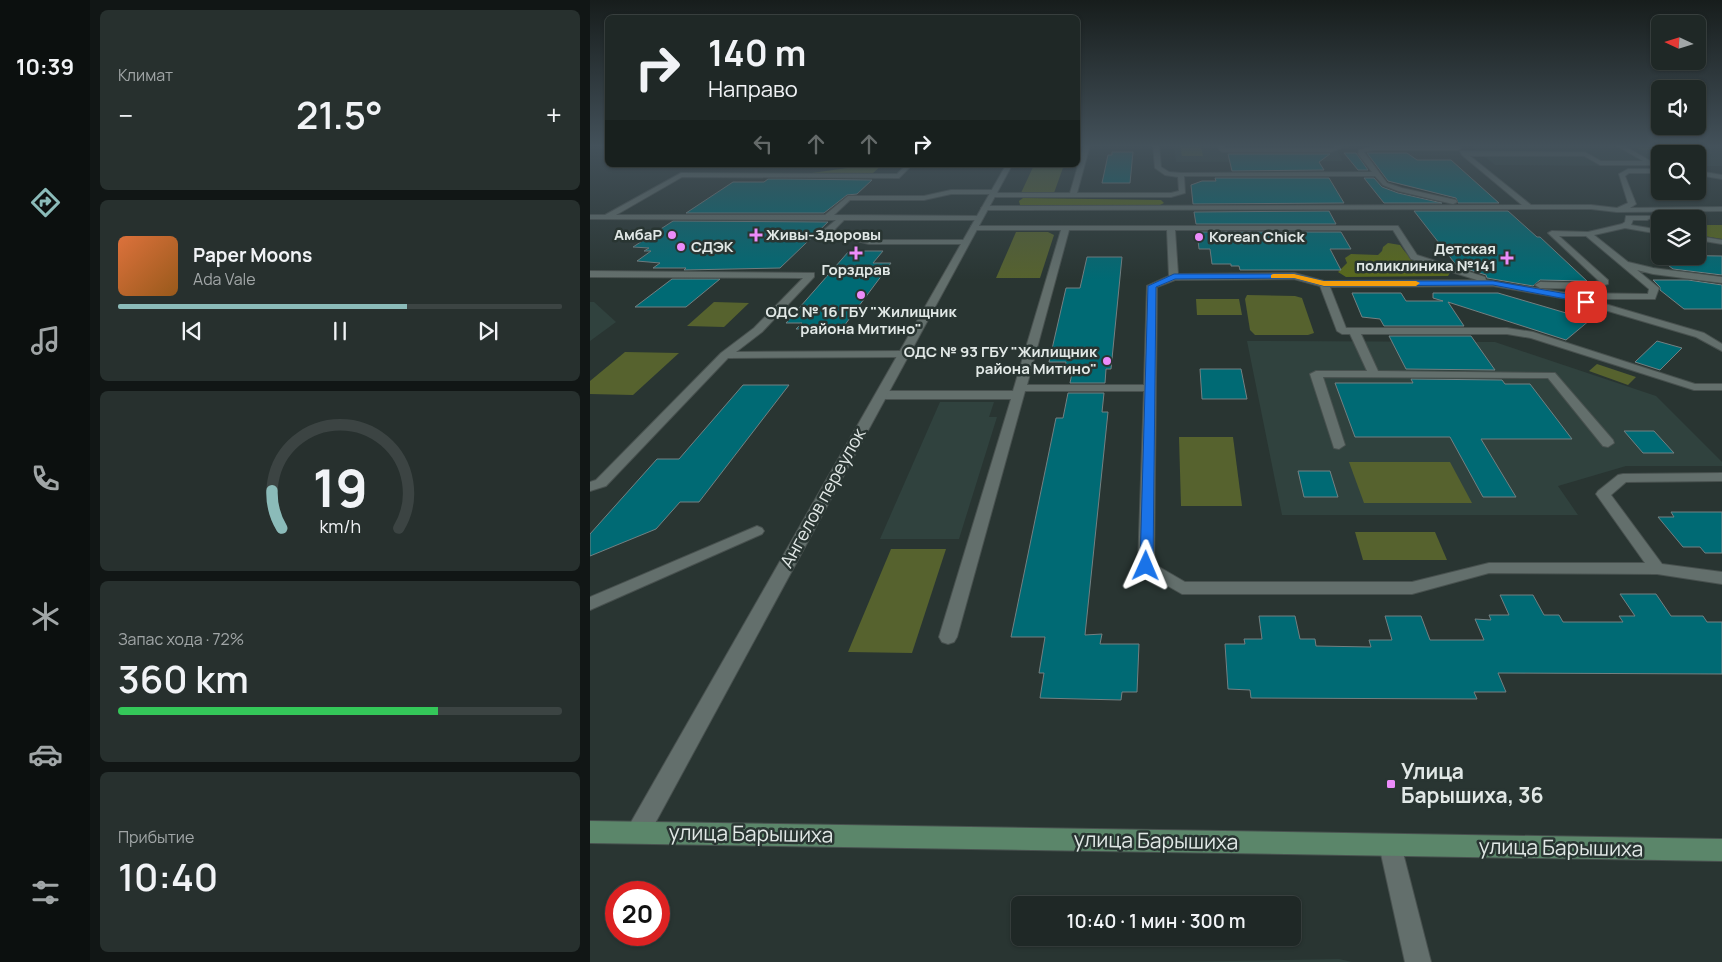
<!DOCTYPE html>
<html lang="ru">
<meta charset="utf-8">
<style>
:root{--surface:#1f2826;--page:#27302e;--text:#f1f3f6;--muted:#a1a6a7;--line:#3c4443;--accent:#8bbbb9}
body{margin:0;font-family:Manrope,sans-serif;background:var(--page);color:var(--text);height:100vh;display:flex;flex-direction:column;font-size:19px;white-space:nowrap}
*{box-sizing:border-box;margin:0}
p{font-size:16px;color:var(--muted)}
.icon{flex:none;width:28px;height:28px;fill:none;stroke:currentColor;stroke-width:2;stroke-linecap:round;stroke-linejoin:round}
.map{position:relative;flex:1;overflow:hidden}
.panel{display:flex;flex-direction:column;gap:10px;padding:10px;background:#111615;width:500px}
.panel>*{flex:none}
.top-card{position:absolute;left:15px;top:15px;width:475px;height:152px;border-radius:8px;box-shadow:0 1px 4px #0004,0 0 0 1px var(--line);background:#1f2826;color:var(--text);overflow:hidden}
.needle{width:32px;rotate:274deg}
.fabs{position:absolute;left:1061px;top:15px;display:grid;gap:10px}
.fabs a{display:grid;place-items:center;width:55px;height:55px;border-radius:8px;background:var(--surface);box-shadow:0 1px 4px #0004,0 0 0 1px var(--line);font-size:25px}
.speed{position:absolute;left:15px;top:881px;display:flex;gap:10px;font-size:25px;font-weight:700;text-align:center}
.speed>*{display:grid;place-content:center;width:65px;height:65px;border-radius:50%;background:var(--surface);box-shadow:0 1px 4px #0004,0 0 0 1px var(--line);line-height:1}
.speed .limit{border:8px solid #d22;background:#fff;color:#111}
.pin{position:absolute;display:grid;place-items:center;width:42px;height:42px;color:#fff;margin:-21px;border-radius:10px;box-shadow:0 2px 8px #0006}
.me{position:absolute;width:55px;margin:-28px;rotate:1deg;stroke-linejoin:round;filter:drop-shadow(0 0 4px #0008)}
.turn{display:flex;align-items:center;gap:18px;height:105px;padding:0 20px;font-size:22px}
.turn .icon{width:65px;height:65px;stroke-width:2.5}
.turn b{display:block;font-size:35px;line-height:42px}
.lanes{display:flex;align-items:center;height:48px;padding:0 20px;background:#0003;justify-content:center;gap:25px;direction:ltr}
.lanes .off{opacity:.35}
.big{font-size:38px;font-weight:600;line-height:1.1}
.panel .card{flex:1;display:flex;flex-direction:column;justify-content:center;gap:8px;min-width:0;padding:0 18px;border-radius:8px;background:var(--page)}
.panel .dial{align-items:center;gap:0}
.dial svg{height:130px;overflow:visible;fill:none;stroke:var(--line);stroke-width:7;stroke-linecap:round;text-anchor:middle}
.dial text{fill:var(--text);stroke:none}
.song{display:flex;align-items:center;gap:15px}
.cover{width:60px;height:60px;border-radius:8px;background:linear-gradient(135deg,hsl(20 70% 55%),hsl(30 70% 35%))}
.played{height:5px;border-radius:2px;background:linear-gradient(90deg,var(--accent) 65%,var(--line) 65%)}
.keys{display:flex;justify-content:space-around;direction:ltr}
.heat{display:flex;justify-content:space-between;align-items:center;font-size:28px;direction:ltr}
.charge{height:8px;border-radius:4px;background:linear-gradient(90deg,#34c759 72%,var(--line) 0)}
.trip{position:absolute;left:421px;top:896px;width:290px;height:50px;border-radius:8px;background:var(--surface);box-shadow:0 1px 4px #0004,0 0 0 1px var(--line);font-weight:600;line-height:50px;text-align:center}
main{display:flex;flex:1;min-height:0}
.dock{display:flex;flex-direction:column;width:90px;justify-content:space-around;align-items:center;background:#0c100f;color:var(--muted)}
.dock .icon{width:35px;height:35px}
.dock .current{color:var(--accent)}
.dock b{font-size:22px;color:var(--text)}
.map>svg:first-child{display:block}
</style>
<main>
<nav class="dock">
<b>10:39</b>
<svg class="icon current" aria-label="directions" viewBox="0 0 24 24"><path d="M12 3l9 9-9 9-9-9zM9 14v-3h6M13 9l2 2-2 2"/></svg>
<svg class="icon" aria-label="music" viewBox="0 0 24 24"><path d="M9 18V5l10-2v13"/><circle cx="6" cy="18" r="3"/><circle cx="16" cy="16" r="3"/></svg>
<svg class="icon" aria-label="phone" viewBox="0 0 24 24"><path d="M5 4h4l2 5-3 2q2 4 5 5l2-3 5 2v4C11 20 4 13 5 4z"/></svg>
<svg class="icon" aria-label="climate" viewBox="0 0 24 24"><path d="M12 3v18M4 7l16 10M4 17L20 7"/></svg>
<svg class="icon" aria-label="car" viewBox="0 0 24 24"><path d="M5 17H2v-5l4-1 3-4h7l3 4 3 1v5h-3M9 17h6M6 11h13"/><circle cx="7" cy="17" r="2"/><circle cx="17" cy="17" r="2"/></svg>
<svg class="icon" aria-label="filters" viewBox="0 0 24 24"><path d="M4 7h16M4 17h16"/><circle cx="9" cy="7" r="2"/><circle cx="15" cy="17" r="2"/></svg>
</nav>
<section class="panel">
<div class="card"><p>Климат</p>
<div class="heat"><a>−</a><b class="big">21.5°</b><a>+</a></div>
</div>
<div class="card">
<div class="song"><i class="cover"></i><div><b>Paper Moons</b><p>Ada Vale</p></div></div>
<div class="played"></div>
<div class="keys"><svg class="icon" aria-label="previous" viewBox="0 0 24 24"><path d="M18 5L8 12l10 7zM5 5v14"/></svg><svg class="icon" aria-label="pause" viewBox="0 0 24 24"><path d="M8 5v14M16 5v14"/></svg><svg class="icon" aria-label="next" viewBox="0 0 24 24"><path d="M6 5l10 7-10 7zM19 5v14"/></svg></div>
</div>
<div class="card dial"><svg viewBox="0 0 100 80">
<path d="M14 69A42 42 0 1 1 86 69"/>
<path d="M14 69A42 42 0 0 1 8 46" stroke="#8bbbb9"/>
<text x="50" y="56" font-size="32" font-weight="700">19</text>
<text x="50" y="72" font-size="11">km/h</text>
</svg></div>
<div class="card"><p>Запас хода · 72%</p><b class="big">360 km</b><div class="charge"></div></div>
<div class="card"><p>Прибытие</p><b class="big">10:40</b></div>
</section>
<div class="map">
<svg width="1132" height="962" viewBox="0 0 1132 962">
<rect width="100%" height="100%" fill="#293532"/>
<!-- built -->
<g fill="#30423e">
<path d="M584,145H765L747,151L753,161L586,162Z"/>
<path d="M880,145H1132V166H1108V154H1070V166L905,165Z"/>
<path d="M0,302H4L26,322L0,341Z"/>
<path d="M657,341L905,342L1066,396L1132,462V466H1036L968,486L988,515H692Z"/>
<path d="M350,402H404L399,417H407L369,539H290Z"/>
<path d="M749,959L762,962H581Z"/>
</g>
<!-- green -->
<g fill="#56622e">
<path d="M590,145H611L613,156H592Z"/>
<path d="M1041,145H1092L1103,151L1051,150Z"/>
<path d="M278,165H292L283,173H222Z"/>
<path d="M444,165H474L464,193H431Z"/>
<path d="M426,232H458L464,235L450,278H406Z"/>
<path d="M657,295L705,296L712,298L724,333L718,335H665L660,330L655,299Z"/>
<path d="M606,299H649L652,315H607Z"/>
<path d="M124,302L159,303L134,327L97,326Z"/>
<path d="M35,352L89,353L43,395L0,394V381Z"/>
<path d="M1007,364L1046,377L1038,385L999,371Z"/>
<path d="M589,437H643L652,506H591Z"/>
<path d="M759,462H860L882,503H774Z"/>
<path d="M765,532H845L857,560H773Z"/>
<path d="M301,549H356L322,653L258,652Z"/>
</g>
<!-- forest -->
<g fill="#59691c">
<path d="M433,198L571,200L574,203L568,206L430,205L429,201Z"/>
<path d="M1108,225H1132V239L1108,235Z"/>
<path d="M798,243L810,245C825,268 838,263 861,271L858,276L756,277L748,272L757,263L755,258L761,254L788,255L792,251L793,247Z"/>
</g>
<!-- building -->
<g fill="#006a74" stroke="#738082">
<path d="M522,152H543L540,183H512L518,155H522Z"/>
<path d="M754,153H766L778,170H768Z"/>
<path d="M777,153H817L827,160H861L909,203H868L866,198L798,181Z"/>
<path d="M638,154H740L729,162L734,170L642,171Z"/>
<path d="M625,178H739L754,203L603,204L601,185L612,181H626Z"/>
<path d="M774,178H784L792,187L808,193L852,203H794Z"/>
<path d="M178,179H196L282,180L267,194L257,195L234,213H96L143,182H174Z"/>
<path d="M739,211L746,224H606L604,212Z"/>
<path d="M824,211H918L947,237H950L997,281L950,280L943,286L897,278L896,275L867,266Z"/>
<path d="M83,221L238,222L190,268L94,270L96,268H63L70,263L47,261L61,251H54L59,248L43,247Z"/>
<path d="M607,232H751L761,249H740L751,270H650L649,266H641V264H622L620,249H609Z"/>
<path d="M259,251H293L283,263H301L251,330H246L243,334H211L216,329H206L212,323H196Z"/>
<path d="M1065,255L1132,256V275L1083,269Z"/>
<path d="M497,257H532L521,369H516L515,383H480L483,368H475L476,362H459L476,288H490Z"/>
<path d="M82,279H130L96,307H45Z"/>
<path d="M1063,280H1098L1132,285V309H1094L1070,290V287Z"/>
<path d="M762,293H811L816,301H853L843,298V293H908L1000,320L976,340L858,302L874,326H794L790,319L772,317Z"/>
<path d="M799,336H881L905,370L816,369Z"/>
<path d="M1067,341L1092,348L1070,370L1045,362Z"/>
<path d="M610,369H651L657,399H612Z"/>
<path d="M821,379L912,380L915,384H940L982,439H891L926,497H893L860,437H765L745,383H823Z"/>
<path d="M153,385H199L109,502H90L66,529L0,556V534L67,459H89Z"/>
<path d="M478,393H514L512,412H518L495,635L512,634L510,644H549L547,692H532L531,700L450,698L454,673H449L455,637H421L466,418H473Z"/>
<path d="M1034,431H1064L1084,453H1053Z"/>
<path d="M708,471H740L748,497H714Z"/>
<path d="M1081,512H1132V553H1115L1110,547H1093L1068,517H1084Z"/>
<path d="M1030,594H1066L1081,616H1113L1117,622H1132V674L908,673L916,692H884L887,699L661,698L660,690L638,689L635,644H655L654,639H672L669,616H705L710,639H725L726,646L781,647L779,640H802L795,616H831L840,640H894L885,619L901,620L899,615H919L910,595H943L954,615H969L973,622H1033L1029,616H1045Z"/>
</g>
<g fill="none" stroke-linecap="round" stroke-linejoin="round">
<defs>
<g id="service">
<path d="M494,145H500L487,193H581L589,191L588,177L575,175L565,168L563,145H569L571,167L579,172L591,173L782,172L768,154L769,150L785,146H868L871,148L868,150H785L774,152L797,183L812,188L866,200L867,202L863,204L808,191L793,185L785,176H594L595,193L581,197H403L400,194H361L334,200H260L244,215L392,216L393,218L389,220H254L244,230L279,240H379V244H279L235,233V229L246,220L0,219V215H15L91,173L307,174L316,165H322L309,178L92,177L26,215H235L258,196H334L361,190H405L408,193H480Z"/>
<path d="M628,145H634L635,148H741L745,147L743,145H749L751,148L741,152H632L629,150Z"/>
<path d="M1025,145H1033L1064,163L1061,165H1010L994,156H880L941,205H1001L1027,208L1038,203L1029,174L1038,169H1070V173H1039L1035,176L1046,204L1040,208L1132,207V211L1027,212L1001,209L395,210L391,208L395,206L932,205L872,155L870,151L995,152L1011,161H1053Z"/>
<path d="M1108,171L1132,175V179L1108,175Z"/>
<path d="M1036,216H1060L1061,218L1057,220H1043L1041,225L1070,230V234L1035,228L1004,235L1038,262L1063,268L1132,277V283L1063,274L1047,270L1069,288L1065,299H998L1114,333L1132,344V351L1106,337L991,303V299H977L903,286L740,287L756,328H917L943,332L1105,384H1132V390H1104L941,338L917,334H771L788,371L965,373L1023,440L1024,443L1018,447L1013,446L958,378L733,377L755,445L749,449L744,448L720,374L726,371H777L760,334H752L747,331L730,286L704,279L585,280L567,287L564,564L595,582H822L899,563H1055L1006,494L1008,491L1028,475L1033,474L1132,473V481L1036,482L1021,495L1072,564L1132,572V584L1067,574L899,573L822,594H592L550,570L548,566L554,391H435L367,637L364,642L358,644L352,642L349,637L421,399H291L285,395L291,391H423L471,230H381V226H808L827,255L895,277L896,280L977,293L1058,294L1059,289L996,236H969L1018,280V284L1001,289L950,288L945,285L950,282L1001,283L1009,281L958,233L962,231L998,232L1032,224L1035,222ZM479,230H577L579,276L557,286L554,385H437ZM585,230H803L821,259L887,280L734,281L704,273L588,274Z"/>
<path d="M1108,236L1132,240V244L1108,240Z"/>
<path d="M0,271L224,273V277L172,332L146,352L314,351L319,354L314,357L138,358L16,486L0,491V482L6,480L131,353L164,328L213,278L0,277Z"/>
<path d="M167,526L172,528L174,531L172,534L0,610V597Z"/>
<path d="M800,834L808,837L811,845L841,962H815L789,845L792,837Z"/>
</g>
<path id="minor" d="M416,165H422L56,840L48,843L40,840L37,832L40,824Z"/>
<path id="secondary" d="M0,821L1132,839V861L0,843Z"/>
</defs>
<!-- service casing -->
<use href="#service" stroke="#48514f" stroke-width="2"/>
<!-- minor casing -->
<use href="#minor" stroke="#48514f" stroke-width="2"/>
<!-- secondary casing -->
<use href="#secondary" stroke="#48514f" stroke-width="2"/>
<!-- service -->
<use href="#service" fill="#636f6c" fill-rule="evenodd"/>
<!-- minor -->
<use href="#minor" fill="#636f6c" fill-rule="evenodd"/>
<!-- secondary -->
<use href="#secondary" fill="#5b866a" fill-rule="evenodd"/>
</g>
<!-- sky -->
<linearGradient id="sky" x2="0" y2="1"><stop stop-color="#171d1c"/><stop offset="0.52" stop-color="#43515a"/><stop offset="1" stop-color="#43515a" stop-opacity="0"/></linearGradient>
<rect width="1132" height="280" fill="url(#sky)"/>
<!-- route -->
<path fill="#1a73e8" stroke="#114b97" d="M704,274L734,281H903L977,294L1000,302L996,304L976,299L903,285L734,286L704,278L585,279L566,287L563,566L561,569H552L550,566L558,286L584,274Z"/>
<!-- slow -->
<path fill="#f59e0b" d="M683,274H704L734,281H826L830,283L826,286H734L704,278H681V275Z"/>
<!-- markers -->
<g fill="#ec8cfa" stroke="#293532" stroke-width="2">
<circle cx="82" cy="235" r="5"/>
<path d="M163.5 227.5h5v5h5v5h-5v5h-5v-5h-5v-5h5z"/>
<circle cx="609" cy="237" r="5"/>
<circle cx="91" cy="247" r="5"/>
<path d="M263.5 245.5h5v5h5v5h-5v5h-5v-5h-5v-5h5z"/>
<path d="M914.5 250.5h5v5h5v5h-5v5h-5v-5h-5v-5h5z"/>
<circle cx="271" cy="295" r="5"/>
<circle cx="517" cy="361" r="5"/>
<rect x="796" y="779" width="10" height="10" rx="2.5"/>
</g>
<g text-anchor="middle" stroke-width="5" stroke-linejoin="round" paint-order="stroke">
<!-- far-poi labels -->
<g font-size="15" font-weight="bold" fill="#e1e8e6" stroke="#293532" text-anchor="end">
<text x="72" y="240">АмбаР</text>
<text x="176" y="240" text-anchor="start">Живы-Здоровы</text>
<text x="619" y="242" text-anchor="start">Korean Chick</text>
<text x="101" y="252" text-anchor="start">СДЭК</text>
<text x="906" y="254">Детская<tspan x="906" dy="17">поликлиника №141</tspan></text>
<text x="266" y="275" text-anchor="middle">Горздрав</text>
<text x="271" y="317" text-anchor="middle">ОДС № 16 ГБУ "Жилищник<tspan x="271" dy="17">района Митино"</tspan></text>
<text x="507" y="357">ОДС № 93 ГБУ "Жилищник<tspan x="507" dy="17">района Митино"</tspan></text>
</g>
<!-- street labels -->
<g font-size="18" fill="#e1e8e6" stroke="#293532">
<text transform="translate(233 498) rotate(-61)" y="6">Ангелов переулок</text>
</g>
<!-- near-poi labels -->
<g font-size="21" font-weight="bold" fill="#e1e8e6" stroke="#293532" text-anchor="start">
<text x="811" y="779">Улица<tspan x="811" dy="24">Барышиха, 36</tspan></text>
</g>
<!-- near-street labels -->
<g font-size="21" fill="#e1e8e6" stroke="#293532">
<text transform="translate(161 834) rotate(1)" y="7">улица Барышиха</text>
<text transform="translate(566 841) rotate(1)" y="7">улица Барышиха</text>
<text transform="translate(971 848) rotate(1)" y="7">улица Барышиха</text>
</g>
</g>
</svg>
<div class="fabs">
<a><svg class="needle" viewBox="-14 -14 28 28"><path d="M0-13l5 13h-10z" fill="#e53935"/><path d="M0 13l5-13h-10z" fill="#a1a6a7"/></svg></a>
<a><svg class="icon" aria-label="sound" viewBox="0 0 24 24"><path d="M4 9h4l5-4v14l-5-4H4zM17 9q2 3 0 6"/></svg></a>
<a><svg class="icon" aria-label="search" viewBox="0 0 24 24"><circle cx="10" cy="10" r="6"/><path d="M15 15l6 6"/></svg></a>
<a><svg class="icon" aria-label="layers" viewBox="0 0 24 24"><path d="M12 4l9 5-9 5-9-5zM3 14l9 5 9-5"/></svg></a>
</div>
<div class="speed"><div class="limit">20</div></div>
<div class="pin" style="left:996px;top:302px;background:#d93025"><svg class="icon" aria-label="arrive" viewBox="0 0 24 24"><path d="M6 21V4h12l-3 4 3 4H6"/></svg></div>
<svg class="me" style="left:556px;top:566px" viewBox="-20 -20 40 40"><path d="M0-17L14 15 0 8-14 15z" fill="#1a73e8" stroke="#fff" stroke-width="4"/></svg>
<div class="trip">10:40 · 1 мин · 300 m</div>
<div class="top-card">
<div class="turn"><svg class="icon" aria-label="right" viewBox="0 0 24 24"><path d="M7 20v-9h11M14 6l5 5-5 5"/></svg><div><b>140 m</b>Направо</div></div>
<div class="lanes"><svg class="icon off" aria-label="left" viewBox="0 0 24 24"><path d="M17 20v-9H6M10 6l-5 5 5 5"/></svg><svg class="icon off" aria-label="ahead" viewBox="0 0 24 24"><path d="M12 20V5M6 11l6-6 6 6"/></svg><svg class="icon off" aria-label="ahead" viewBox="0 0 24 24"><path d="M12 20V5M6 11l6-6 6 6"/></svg><svg class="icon" aria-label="right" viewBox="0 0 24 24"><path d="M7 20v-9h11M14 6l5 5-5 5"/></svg></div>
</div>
</div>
</main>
